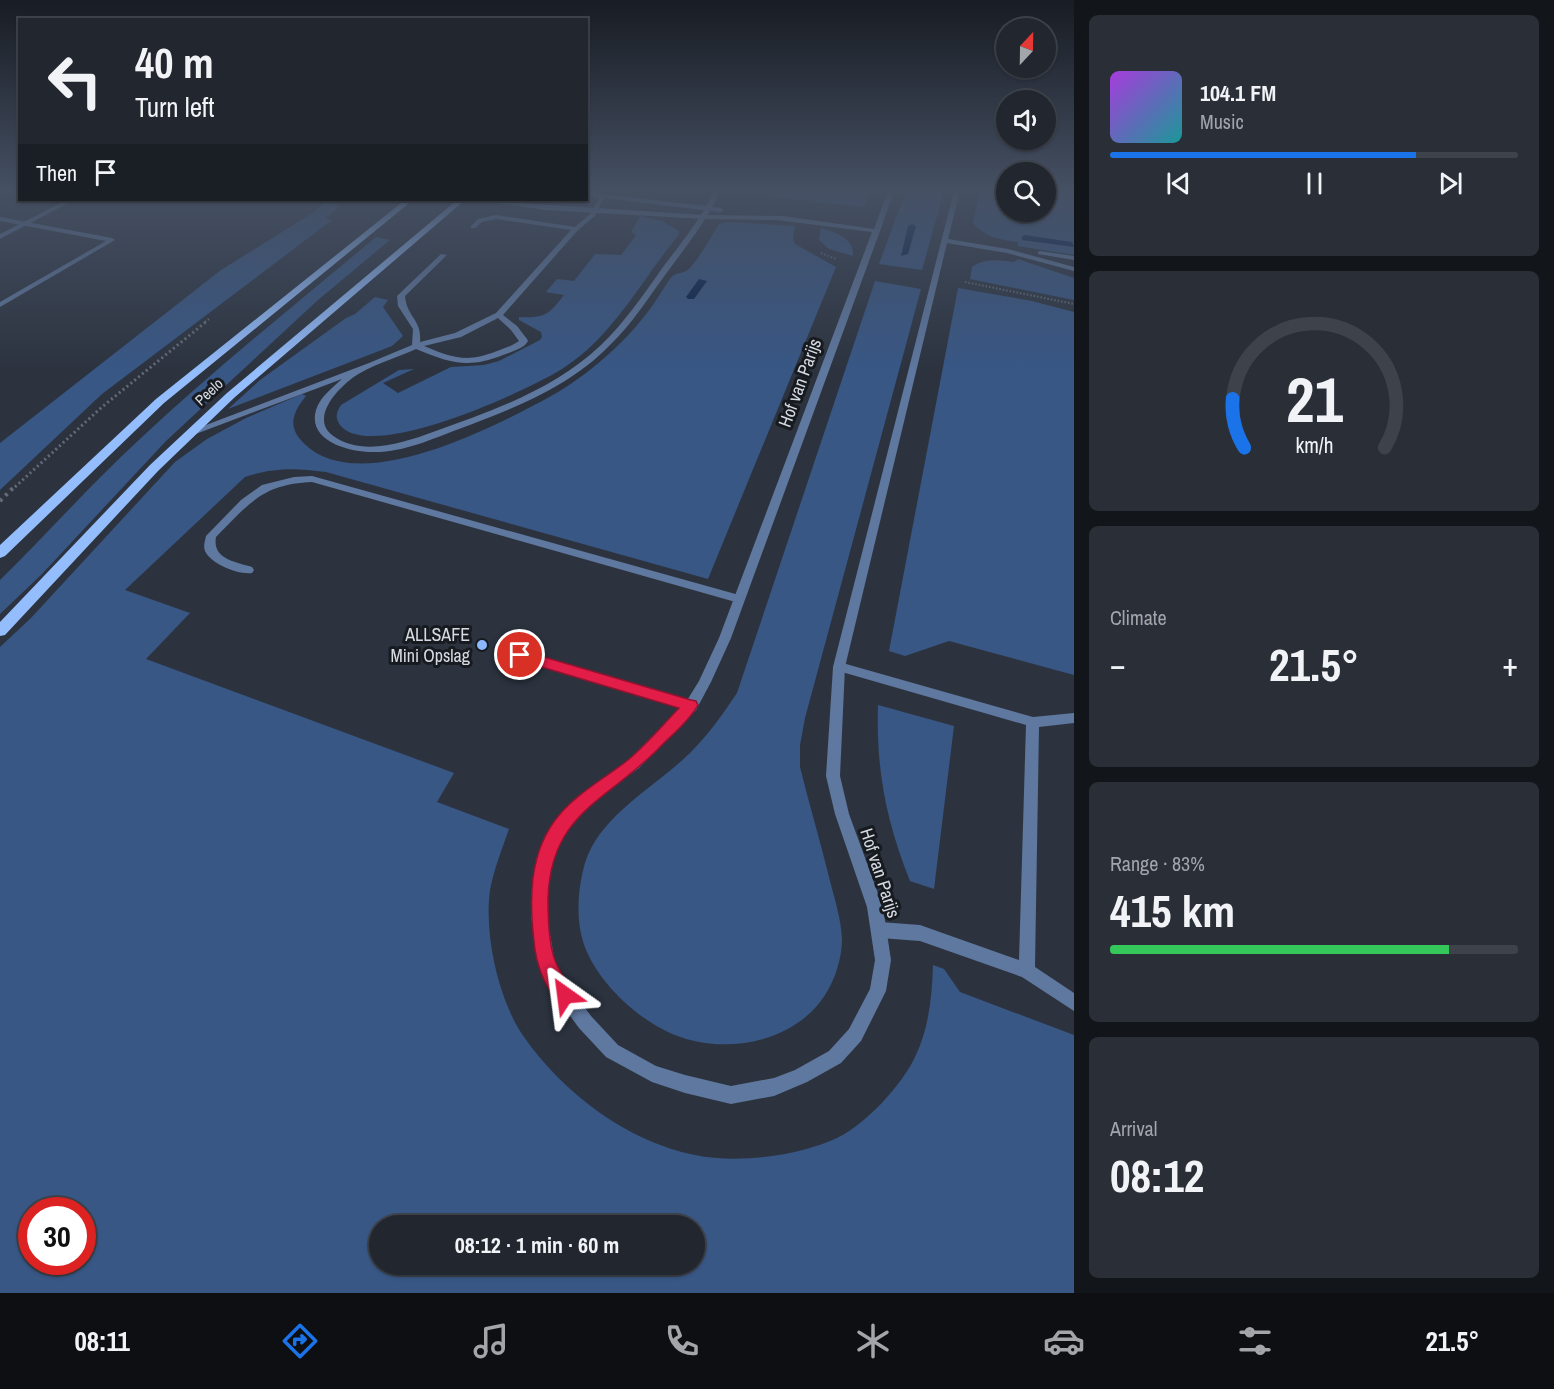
<!DOCTYPE html>
<meta charset="utf-8">
<style>
:root{--surface:#21262f;--page:#292e37;--text:#f1f3f6;--muted:#a2a5aa;--line:#3e434b;--accent:#1a73e8}
body{margin:0;font-family:"Archivo Narrow",sans-serif;background:var(--page);color:var(--text);height:100vh;display:flex;flex-direction:column;font-size:22px;white-space:nowrap}
*{box-sizing:border-box;margin:0}
p{font-size:20px;color:var(--muted)}
.icon{flex:none;width:33px;height:33px;fill:none;stroke:currentColor;stroke-width:2;stroke-linecap:round;stroke-linejoin:round}
.map{position:relative;flex:1;overflow:hidden}
.drawer{display:flex;flex-direction:column;gap:15px;padding:15px;background:#12151a;width:480px}
.drawer>*{flex:none}
.guide{position:absolute;left:18px;top:18px;width:570px;height:183px;border-radius:0px;box-shadow:0 2px 4px #0004,0 0 0 2px var(--line);background:#21262f;color:var(--text);overflow:hidden}
.needle{width:39px;rotate:22deg}
.controls{position:absolute;left:996px;top:18px;display:grid;gap:12px}
.controls a{display:grid;place-items:center;width:60px;height:60px;border-radius:50%;background:var(--surface);box-shadow:0 2px 4px #0004,0 0 0 2px var(--line);font-size:30px}
.speed{position:absolute;left:18px;top:1197px;display:flex;gap:12px;font-size:30px;font-weight:700;text-align:center}
.speed>*{display:grid;place-content:center;width:78px;height:78px;border-radius:50%;background:var(--surface);box-shadow:0 2px 4px #0004,0 0 0 2px var(--line);line-height:1}
.speed .limit{border:9px solid #d22;background:#fff;color:#111}
.pin{position:absolute;display:grid;place-items:center;width:51px;height:51px;color:#fff;margin:-26px;border:3px solid #fff;border-radius:50%;box-shadow:0 2px 6px #0007}
.me{position:absolute;width:66px;margin:-33px;rotate:329deg;stroke-linejoin:round;filter:drop-shadow(0 0 4px #0008)}
.turn{display:flex;align-items:center;gap:21px;height:126px;padding:0 18px;font-size:27px}
.turn .icon{width:78px;height:78px;stroke-width:2.5}
.turn b{display:block;font-size:42px;line-height:51px}
.then{display:flex;align-items:center;height:57px;padding:0 18px;background:#0003;gap:12px;font-size:22px}
.big{font-size:45px;font-weight:800;line-height:1.1}
.drawer .widget{flex:1;display:flex;flex-direction:column;justify-content:center;gap:9px;min-width:0;padding:0 21px;border-radius:9px;background:var(--page)}
.drawer .dial{align-items:center;gap:0}
.dial svg{height:156px;overflow:visible;fill:none;stroke:var(--line);stroke-width:7;stroke-linecap:round;text-anchor:middle}
.dial text{fill:var(--text);stroke:none}
.song{display:flex;align-items:center;gap:18px}
.cover{width:72px;height:72px;border-radius:9px;background:linear-gradient(135deg,hsl(280 70% 55%),hsl(180 70% 35%))}
.played{height:6px;border-radius:3px;background:linear-gradient(90deg,var(--accent) 75%,var(--line) 75%)}
.keys{display:flex;justify-content:space-around;direction:ltr}
.heat{display:flex;justify-content:space-between;align-items:center;font-size:33px;direction:ltr}
.charge{height:9px;border-radius:4px;background:linear-gradient(90deg,#34c759 83%,var(--line) 0)}
.trip{position:absolute;left:369px;top:1215px;width:336px;height:60px;border-radius:30px;background:var(--surface);box-shadow:0 2px 4px #0004,0 0 0 2px var(--line);font-weight:800;line-height:60px;text-align:center}
.tab-bar{display:flex;height:96px;justify-content:space-around;align-items:center;background:#0d0f13;color:var(--muted)}
.tab-bar .icon{width:42px;height:42px}
.tab-bar .selected{color:var(--accent)}
.tab-bar b{font-size:27px;color:var(--text)}
main{display:flex;flex:1;min-height:0}
.map>svg:first-child{display:block}
</style>
<main>
<div class="map">
<svg width="1074" height="1293" viewBox="0 0 1074 1293">
<rect width="100%" height="100%" fill="#2c333f"/>
<!-- green -->
<g fill="#385785" fill-rule="evenodd">
<path d="M768,191H870L864,207L767,196Z"/>
<path d="M906,191H944L922,270L879,264Z"/>
<path d="M980,191H1006V212H1046V191H1074V255L1018,246V242C1001,240 985,237 973,223Z"/>
<path d="M327,201L341,206L325,218L332,220L102,394L0,490V443L221,270L317,210Z"/>
<path d="M640,216L662,221L679,231L678,236C642,279 614,335 565,367C532,389 370,464 340,425C335,417 336,413 341,405L399,370L414,369L383,383L398,393L451,367L484,365L499,361L540,340L542,337L541,332L519,320V317C544,318 548,316 564,295L546,292L557,279L574,281L595,254L621,255L636,235L631,232Z"/>
<path d="M727,222L795,226L793,238L795,244L836,267L708,579L326,472C296,468 275,467 245,477L125,590L190,613L146,659L454,773L437,802L509,829C502,849 494,869 490,890C484,934 498,1000 524,1037C563,1093 628,1142 695,1155C738,1164 798,1156 837,1138C865,1125 902,1085 915,1057C929,1028 932,997 933,965L944,969L960,992L1074,1035V1293H0V647L31,618L175,462L207,439L246,418L302,394L306,396C295,410 287,423 300,439C351,501 489,429 544,400C582,380 621,347 647,313C656,302 662,290 670,279C674,272 684,274 689,269C701,256 710,238 719,224ZM32,1210H82V1262H32ZM380,1226H694V1264H380Z"/>
<path d="M821,228C835,232 854,238 853,256L829,249L819,240Z"/>
<path d="M376,237L390,240L318,300L166,441L42,574L0,614V580C48,533 92,483 141,438C216,368 297,303 376,237Z"/>
<path d="M1018,259L1074,278V300L970,279L972,267C984,258 1000,260 1014,262Z"/>
<path d="M875,281L921,289L805,718L800,745V767C809,804 820,840 829,877C834,897 841,918 842,939C842,958 835,980 825,995C793,1045 718,1057 666,1031C635,1016 601,984 587,952C575,926 577,891 585,863C600,815 654,788 690,753C708,735 723,714 737,693Z"/>
<path d="M958,288L1032,301L1074,312V675L949,641L905,656L889,651Z"/>
<path d="M375,297L388,300L383,307L403,336L392,346L228,409L260,380L346,318L355,314Z"/>
<path d="M878,705L954,726L934,889L910,881C886,821 876,770 878,705Z"/>
</g>
<g fill="none" stroke-linecap="round" stroke-linejoin="round">
<!-- stream -->
<g fill="#02204c" fill-rule="evenodd">
<path d="M912,224L916,226L908,254L901,256L908,226Z"/>
<path d="M1025,235L1072,242L1074,247L1022,240V236Z"/>
<path d="M699,279L707,281L694,299H688L686,297Z"/>
</g>
<!-- path-far2 -->
<g stroke="#656b76" stroke-width="2" stroke-dasharray="1.5 2" stroke-linecap="butt">
<path d="M821,253L836,259"/>
<path d="M965,282L1074,304"/>
<path d="M205,322L209,319"/>
</g>
<!-- path-far1 -->
<path stroke="#656b76" stroke-width="3" stroke-dasharray="2 3" stroke-linecap="butt" d="M15,487L102,407L207,321"/>
<!-- path -->
<path stroke="#656b76" stroke-width="4" stroke-dasharray="3 4.5" stroke-linecap="butt" d="M0,501L16,485"/>
<!-- service -->
<g fill="#5f789f" fill-rule="evenodd">
<path d="M714,191H720C707,221 687,245 668,271C649,297 632,324 609,346C569,387 513,409 459,429C432,439 402,453 372,452C349,452 307,441 316,410C320,397 333,387 342,379L193,435H187L185,433L369,363L412,345L413,329L398,306L397,296L441,254L447,255L405,296C407,318 422,319 420,342L455,333L496,313L571,230L496,219L482,222L475,228H471V226L478,219L496,215L575,227L590,214L601,195H605L595,216L578,230L503,315L517,326L527,339L528,341L525,345C518,350 511,352 503,355C468,369 450,363 416,349C398,357 378,363 362,372C344,381 308,416 332,435C361,457 403,443 433,432C492,411 555,389 601,345C625,322 644,294 663,267C682,242 701,219 714,191ZM498,318L511,330L519,341C512,346 505,348 497,351C467,363 453,358 424,346L461,337Z"/>
<path d="M0,217L112,238L115,240L0,307V302L106,241L0,221Z"/>
<path d="M312,476L739,595L745,599L739,603L312,482C262,484 249,504 216,537C212,559 235,562 252,567L254,570L252,573C238,575 211,564 205,551C203,546 205,541 206,536L241,500L262,485L294,477Z"/>
<path d="M520,650L691,701L696,702L697,706L696,710L691,711L516,658L514,655L516,652Z"/>
<path d="M839,662L1033,717L1074,713V723L1039,727L1035,967L1074,993V1011L1022,977L920,941L880,938L874,935L872,930L874,925L880,922L920,925L1019,960L1026,725L835,670L833,667L835,664Z"/>
</g>
<!-- minor -->
<g fill="#5f789f" fill-rule="evenodd">
<path d="M888,191H894L880,231L731,638L711,682L696,710L639,768L596,799L569,824L555,850L547,878V917L555,963L571,989L591,1016L618,1045L656,1066L685,1075L731,1086L774,1078L795,1070L829,1051L849,1029L870,989L875,960L867,907L835,814L826,776L833,667L954,191H960L948,239L1008,249L1074,267V271L1007,253L947,243L845,667L840,776L849,814L883,907L891,960L886,991L861,1041L841,1063L807,1082L774,1096L731,1104L685,1093L652,1082L606,1057L579,1028L559,1001L541,971L531,917L533,878L541,848L559,816L586,791L629,760L686,702L699,681L719,638L872,232L777,220L704,219L546,210L474,200L704,215L783,216L874,229Z"/>
<path d="M586,192L721,208L724,210L721,212L586,196Z"/>
<path d="M67,200H74L0,239V234Z"/>
<path d="M1040,251L1074,256V260L1038,254V252Z"/>
</g>
<!-- primary -->
<g fill="#93bdfc" fill-rule="evenodd">
<path d="M405,200H413L164,403L5,556L0,558V545L156,399Z"/>
<path d="M457,200H465L235,397L158,471L5,635L0,636V622L150,465L227,393Z"/>
</g>
</g>
<!-- sky -->
<linearGradient id="sky" x2="0" y2="1"><stop stop-color="#181c23"/><stop offset="0.51" stop-color="#455063"/><stop offset="1" stop-color="#455063" stop-opacity="0"/></linearGradient>
<rect width="1074" height="372" fill="url(#sky)"/>
<!-- route -->
<path fill="#e11d48" stroke="#92132f" stroke-width="1.5" d="M520,650L691,700L696,701L698,705C690,720 673,734 661,746C609,801 550,811 548,900C548,918 549,947 556,963C561,974 569,984 574,995L571,1002L565,1004C547,997 538,967 535,950C529,904 527,852 560,814C579,792 605,778 628,760C646,745 663,725 679,708L515,659L513,655L515,651Z"/>
<!-- markers -->
<circle fill="#8cb9fc" stroke="#171b20" stroke-width="2" cx="482" cy="645" r="6"/>
<g text-anchor="middle" stroke-width="6" stroke-linejoin="round" paint-order="stroke">
<!-- far-street labels -->
<g font-size="15" fill="#d6dbe3" stroke="#171b20">
<text transform="translate(209 392) rotate(-43)" y="5">Peelo</text>
</g>
<!-- street labels -->
<g font-size="18" fill="#d6dbe3" stroke="#171b20">
<text transform="translate(800 383) rotate(-70)" y="6">Hof van Parijs</text>
<text transform="translate(880 873) rotate(72)" y="6">Hof van Parijs</text>
</g>
<!-- poi labels -->
<g font-size="18" fill="#d6dbe3" stroke="#171b20" text-anchor="end">
<text x="470" y="641">ALLSAFE<tspan x="470" dy="21">Mini Opslag</tspan></text>
</g>
</g>
</svg>
<div class="controls">
<a><svg class="needle" viewBox="-14 -14 28 28"><path d="M0-13l5 13h-10z" fill="#e53935"/><path d="M0 13l5-13h-10z" fill="#a2a5aa"/></svg></a>
<a><svg class="icon" aria-label="sound" viewBox="0 0 24 24"><path d="M4 9h4l5-4v14l-5-4H4zM17 9q2 3 0 6"/></svg></a>
<a><svg class="icon" aria-label="search" viewBox="0 0 24 24"><circle cx="10" cy="10" r="6"/><path d="M15 15l6 6"/></svg></a>
</div>
<div class="speed"><div class="limit">30</div></div>
<div class="pin" style="left:520px;top:655px;background:#d93025"><svg class="icon" aria-label="arrive" viewBox="0 0 24 24"><path d="M6 21V4h12l-3 4 3 4H6"/></svg></div>
<svg class="me" style="left:565px;top:995px" viewBox="-20 -20 40 40"><path d="M0-17L14 15 0 8-14 15z" fill="#e11d48" stroke="#fff" stroke-width="4"/></svg>
<div class="trip">08:12 · 1 min · 60 m</div>
<div class="guide">
<div class="turn"><svg class="icon" aria-label="left" viewBox="0 0 24 24"><path d="M17 20v-9H6M10 6l-5 5 5 5"/></svg><div><b>40 m</b>Turn left</div></div>
<div class="then">Then<svg class="icon" aria-label="arrive" viewBox="0 0 24 24"><path d="M6 21V4h12l-3 4 3 4H6"/></svg></div>
</div>
</div>
<section class="drawer">
<div class="widget">
<div class="song"><i class="cover"></i><div><b>104.1 FM</b><p>Music</p></div></div>
<div class="played"></div>
<div class="keys"><svg class="icon" aria-label="previous" viewBox="0 0 24 24"><path d="M18 5L8 12l10 7zM5 5v14"/></svg><svg class="icon" aria-label="pause" viewBox="0 0 24 24"><path d="M8 5v14M16 5v14"/></svg><svg class="icon" aria-label="next" viewBox="0 0 24 24"><path d="M6 5l10 7-10 7zM19 5v14"/></svg></div>
</div>
<div class="widget dial"><svg viewBox="0 0 100 80">
<path d="M14 69A42 42 0 1 1 86 69"/>
<path d="M14 69A42 42 0 0 1 8 44" stroke="#1a73e8"/>
<text x="50" y="56" font-size="32" font-weight="700">21</text>
<text x="50" y="72" font-size="11">km/h</text>
</svg></div>
<div class="widget"><p>Climate</p>
<div class="heat"><a>−</a><b class="big">21.5°</b><a>+</a></div>
</div>
<div class="widget"><p>Range · 83%</p><b class="big">415 km</b><div class="charge"></div></div>
<div class="widget"><p>Arrival</p><b class="big">08:12</b></div>
</section>
</main>
<nav class="tab-bar">
<b>08:11</b>
<svg class="icon selected" aria-label="directions" viewBox="0 0 24 24"><path d="M12 3l9 9-9 9-9-9zM9 14v-3h6M13 9l2 2-2 2"/></svg>
<svg class="icon" aria-label="music" viewBox="0 0 24 24"><path d="M9 18V5l10-2v13"/><circle cx="6" cy="18" r="3"/><circle cx="16" cy="16" r="3"/></svg>
<svg class="icon" aria-label="phone" viewBox="0 0 24 24"><path d="M5 4h4l2 5-3 2q2 4 5 5l2-3 5 2v4C11 20 4 13 5 4z"/></svg>
<svg class="icon" aria-label="climate" viewBox="0 0 24 24"><path d="M12 3v18M4 7l16 10M4 17L20 7"/></svg>
<svg class="icon" aria-label="car" viewBox="0 0 24 24"><path d="M5 17H2v-5l4-1 3-4h7l3 4 3 1v5h-3M9 17h6M6 11h13"/><circle cx="7" cy="17" r="2"/><circle cx="17" cy="17" r="2"/></svg>
<svg class="icon" aria-label="filters" viewBox="0 0 24 24"><path d="M4 7h16M4 17h16"/><circle cx="9" cy="7" r="2"/><circle cx="15" cy="17" r="2"/></svg>
<b>21.5°</b>
</nav>
